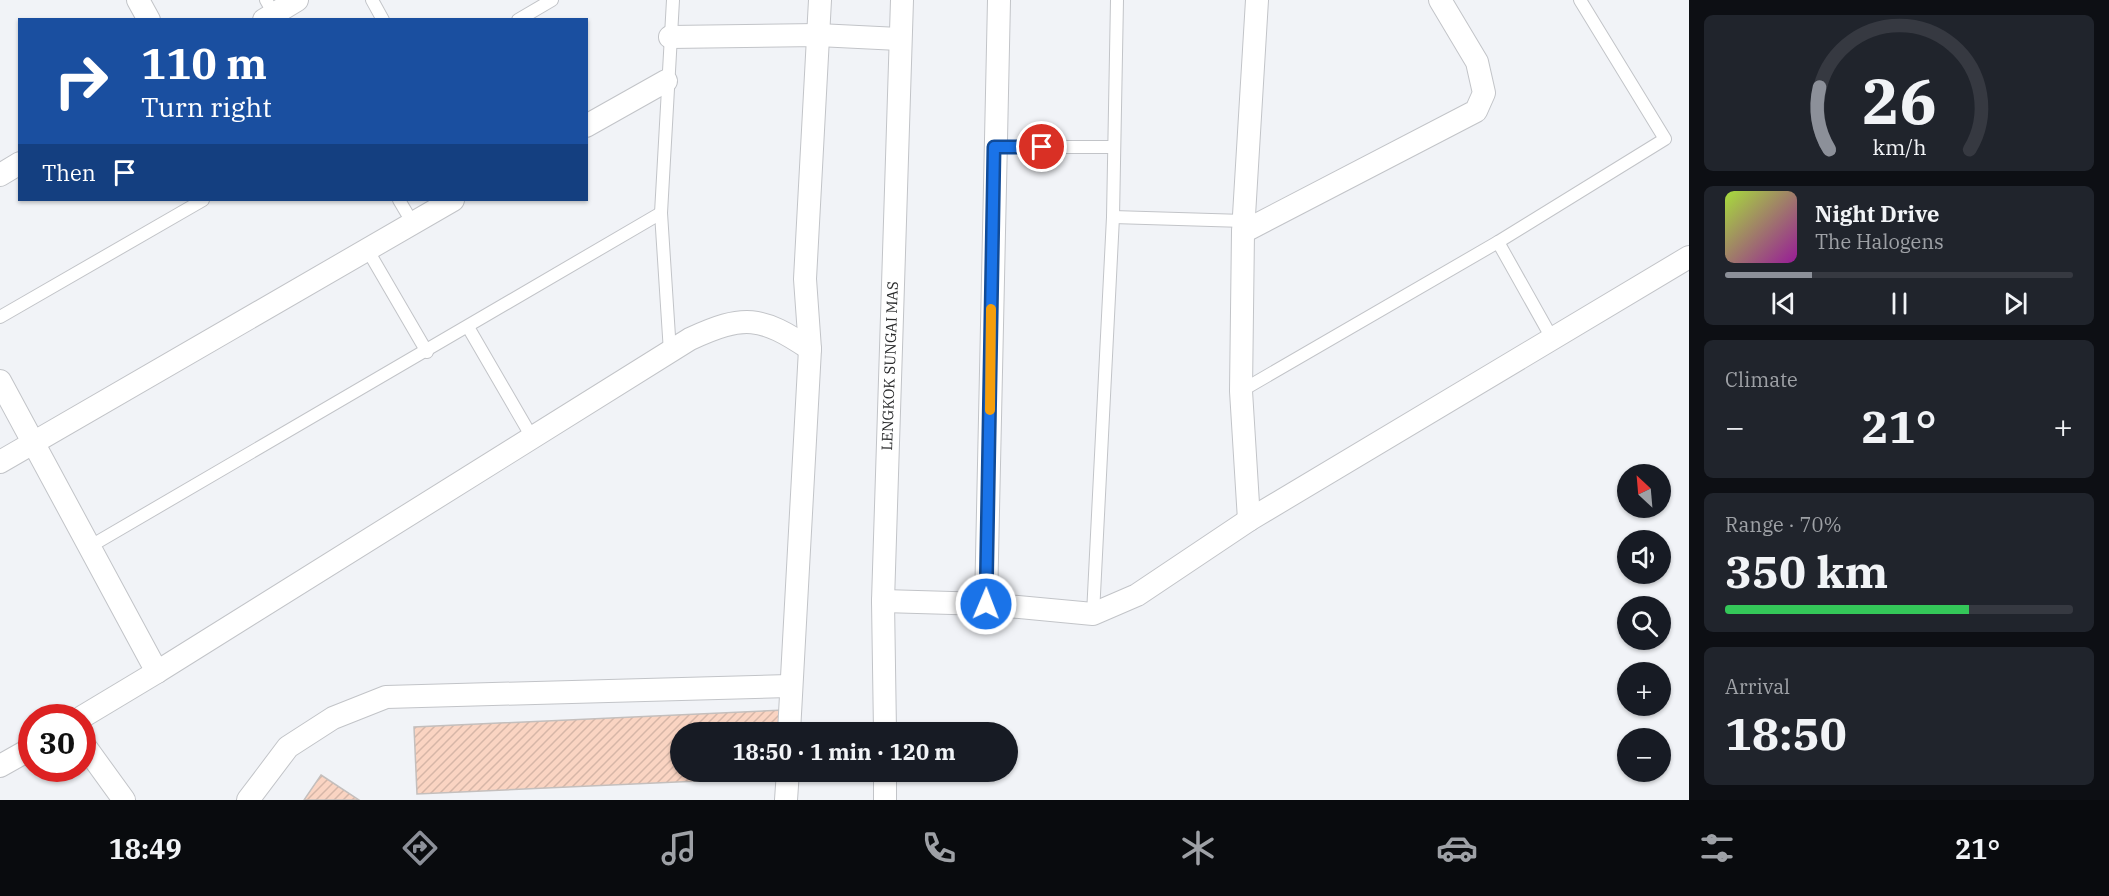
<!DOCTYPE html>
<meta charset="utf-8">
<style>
:root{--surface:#171b24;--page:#20242c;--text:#f1f3f6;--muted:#9ea1a6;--line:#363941;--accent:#8c9099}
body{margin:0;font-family:"IBM Plex Serif",serif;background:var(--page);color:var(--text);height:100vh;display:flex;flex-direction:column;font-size:22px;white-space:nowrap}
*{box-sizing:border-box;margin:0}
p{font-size:20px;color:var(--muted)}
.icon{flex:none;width:33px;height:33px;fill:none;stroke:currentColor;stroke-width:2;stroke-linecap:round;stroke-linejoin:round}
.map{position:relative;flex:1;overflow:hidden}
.drawer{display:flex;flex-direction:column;gap:15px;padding:15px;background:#0d0f14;width:420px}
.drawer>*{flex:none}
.hud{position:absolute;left:18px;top:18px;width:570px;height:183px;border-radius:0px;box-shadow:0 2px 4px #0004;background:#1a4fa0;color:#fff;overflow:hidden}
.needle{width:39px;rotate:334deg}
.fabs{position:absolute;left:1617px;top:464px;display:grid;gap:12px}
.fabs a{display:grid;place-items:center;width:54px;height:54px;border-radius:50%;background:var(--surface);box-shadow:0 2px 4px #0004;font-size:30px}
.speed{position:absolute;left:18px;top:704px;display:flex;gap:12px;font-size:30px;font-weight:700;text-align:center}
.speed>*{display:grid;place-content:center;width:78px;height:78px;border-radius:50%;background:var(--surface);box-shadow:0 2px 4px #0004;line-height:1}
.speed .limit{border:9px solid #d22;background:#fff;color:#111}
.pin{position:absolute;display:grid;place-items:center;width:51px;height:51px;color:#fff;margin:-26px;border:3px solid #fff;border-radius:50%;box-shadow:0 2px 6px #0007}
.me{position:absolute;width:66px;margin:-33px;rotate:1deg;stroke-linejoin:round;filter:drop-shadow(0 0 4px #0008)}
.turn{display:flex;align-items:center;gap:21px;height:126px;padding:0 24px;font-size:27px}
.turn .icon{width:78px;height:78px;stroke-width:2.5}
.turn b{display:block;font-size:42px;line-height:51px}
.then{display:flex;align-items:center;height:57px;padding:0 24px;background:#0003;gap:12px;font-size:22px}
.big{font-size:45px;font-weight:700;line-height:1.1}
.drawer .tile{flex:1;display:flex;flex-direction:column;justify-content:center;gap:9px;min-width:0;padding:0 21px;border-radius:9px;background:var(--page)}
.drawer .dial{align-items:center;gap:0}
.dial svg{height:156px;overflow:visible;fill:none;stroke:var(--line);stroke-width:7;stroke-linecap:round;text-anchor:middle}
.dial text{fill:var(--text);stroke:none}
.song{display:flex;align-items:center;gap:18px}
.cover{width:72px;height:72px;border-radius:9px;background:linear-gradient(135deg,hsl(80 70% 55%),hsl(300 70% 35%))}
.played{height:6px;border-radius:3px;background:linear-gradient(90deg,var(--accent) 25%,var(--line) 25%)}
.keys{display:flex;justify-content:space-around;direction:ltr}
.heat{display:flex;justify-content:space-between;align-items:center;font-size:33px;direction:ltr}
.charge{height:9px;border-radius:4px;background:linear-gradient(90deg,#34c759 70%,var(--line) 0)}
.trip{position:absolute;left:670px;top:722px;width:348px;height:60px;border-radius:30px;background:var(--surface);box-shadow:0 2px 4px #0004;font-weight:700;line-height:60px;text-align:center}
.tabs{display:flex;height:96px;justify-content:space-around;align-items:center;background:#090b0e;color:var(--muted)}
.tabs .icon{width:42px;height:42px}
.tabs .on{color:var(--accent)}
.tabs b{font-size:27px;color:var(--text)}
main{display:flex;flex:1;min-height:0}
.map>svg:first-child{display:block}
</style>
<main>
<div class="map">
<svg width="1689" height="800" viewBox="0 0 1689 800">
<defs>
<pattern id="building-hatch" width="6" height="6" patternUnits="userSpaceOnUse" patternTransform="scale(1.5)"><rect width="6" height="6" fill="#fad4c2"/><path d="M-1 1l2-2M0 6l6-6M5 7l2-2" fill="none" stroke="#d6b6a7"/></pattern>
</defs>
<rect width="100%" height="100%" fill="#f1f3f7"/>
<!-- building -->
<g fill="url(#building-hatch)" stroke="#c4bfbd" stroke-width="1.5">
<path d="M784,710L785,732H681V771H786V777L417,794L414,727Z"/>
<path d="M321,775L359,800H304Z"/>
</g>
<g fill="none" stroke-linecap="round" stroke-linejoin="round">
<defs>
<g id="lane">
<path d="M266,0L274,14"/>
<path d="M372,0L383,20"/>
<path d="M518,20L552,0"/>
<path d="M994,147H1113"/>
<path d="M399,200L412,222"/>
<path d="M1113,217L1244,221"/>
<path d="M1498,242L1553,340"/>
<path d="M367,249L427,352"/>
<path d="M0,317L203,200"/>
<path d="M468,327L533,439"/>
<path d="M670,352L661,213L673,0"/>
<path d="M1241,391L1498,242L1665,139L1580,0"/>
<path d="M89,547L661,213"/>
<path d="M1093,614L1113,217L1117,0"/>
</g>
<g id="street">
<path d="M138,0L149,20"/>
<path d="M264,20L297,0"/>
<path d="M670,37L818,35L899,39"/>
<path d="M586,126L666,81"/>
<path d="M0,175L20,163"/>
<path d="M1243,232L1476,111L1484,93L1477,62L1440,0"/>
<path d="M0,381L157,672L690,339C744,314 761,316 810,349"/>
<path d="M0,462L453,200"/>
<path d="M1249,520L1241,391L1243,232L1257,0"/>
<path d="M883,601L986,604L1093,614L1137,595L1249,520L1689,257"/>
<path d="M986,604L999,0"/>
<path d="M82,717L157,672"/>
<path d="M789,732L810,349L805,279L820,0"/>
<path d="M885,732L883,601L902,0"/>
<path d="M82,742L124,800"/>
<path d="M0,766L32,748"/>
<path d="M248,800L288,747L333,718L386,697L789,686"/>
<path d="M786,800L788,771"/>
<path d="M885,800V771"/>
</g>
</defs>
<!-- lane casing -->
<use href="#lane" stroke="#c2c4c8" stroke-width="14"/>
<!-- street casing -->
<use href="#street" stroke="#c2c4c8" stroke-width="24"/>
<!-- lane -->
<use href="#lane" stroke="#fff" stroke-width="12"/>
<!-- street -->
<use href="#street" stroke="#fff" stroke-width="22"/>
</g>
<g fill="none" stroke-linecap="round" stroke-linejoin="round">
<defs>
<path id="route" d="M986,604L994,147H1042"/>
</defs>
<!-- route casing -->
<use href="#route" stroke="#114b97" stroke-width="15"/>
<!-- route -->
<use href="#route" stroke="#1a73e8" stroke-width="10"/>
<!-- slow -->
<path stroke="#f59e0b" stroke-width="10" d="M990,410L991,309"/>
</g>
<g text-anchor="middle" stroke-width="6" stroke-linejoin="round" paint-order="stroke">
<!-- street labels -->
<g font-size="15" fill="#292a2b" stroke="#fff">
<text transform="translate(890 366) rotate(-88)" y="5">LENGKOK SUNGAI MAS</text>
</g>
</g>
</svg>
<div class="fabs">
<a><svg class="needle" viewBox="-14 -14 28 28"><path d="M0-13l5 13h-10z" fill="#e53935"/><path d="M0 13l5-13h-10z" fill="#9ea1a6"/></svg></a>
<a><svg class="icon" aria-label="sound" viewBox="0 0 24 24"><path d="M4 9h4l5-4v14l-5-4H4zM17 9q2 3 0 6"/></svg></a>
<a><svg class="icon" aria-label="search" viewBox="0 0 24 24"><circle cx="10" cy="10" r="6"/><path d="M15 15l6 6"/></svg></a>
<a>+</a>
<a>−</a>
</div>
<div class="speed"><div class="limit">30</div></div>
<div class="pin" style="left:1042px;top:147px;background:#d93025"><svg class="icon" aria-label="arrive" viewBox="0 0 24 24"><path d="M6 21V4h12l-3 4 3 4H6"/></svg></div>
<svg class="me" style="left:986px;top:604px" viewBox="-20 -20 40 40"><circle r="17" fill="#1a73e8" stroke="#fff" stroke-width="3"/><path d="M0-11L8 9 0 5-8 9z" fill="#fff"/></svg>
<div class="trip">18:50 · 1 min · 120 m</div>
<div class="hud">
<div class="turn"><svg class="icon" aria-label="right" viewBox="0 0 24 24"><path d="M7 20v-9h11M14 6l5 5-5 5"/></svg><div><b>110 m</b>Turn right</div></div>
<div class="then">Then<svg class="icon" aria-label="arrive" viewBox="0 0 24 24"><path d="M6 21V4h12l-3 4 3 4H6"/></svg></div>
</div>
</div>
<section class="drawer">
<div class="tile dial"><svg viewBox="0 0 100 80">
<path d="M14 69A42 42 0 1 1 86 69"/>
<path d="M14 69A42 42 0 0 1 9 37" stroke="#8c9099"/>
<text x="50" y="56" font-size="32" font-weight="700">26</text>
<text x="50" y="72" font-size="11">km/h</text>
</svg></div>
<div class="tile">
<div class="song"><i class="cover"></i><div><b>Night Drive</b><p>The Halogens</p></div></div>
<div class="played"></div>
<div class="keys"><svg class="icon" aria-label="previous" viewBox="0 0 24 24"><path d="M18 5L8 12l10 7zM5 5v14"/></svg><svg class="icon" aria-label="pause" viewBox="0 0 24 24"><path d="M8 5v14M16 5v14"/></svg><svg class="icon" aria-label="next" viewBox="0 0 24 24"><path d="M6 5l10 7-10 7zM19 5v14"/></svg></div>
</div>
<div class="tile"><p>Climate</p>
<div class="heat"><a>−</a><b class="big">21°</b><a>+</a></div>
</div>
<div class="tile"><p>Range · 70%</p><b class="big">350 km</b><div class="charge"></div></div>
<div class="tile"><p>Arrival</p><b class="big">18:50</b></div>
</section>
</main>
<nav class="tabs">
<b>18:49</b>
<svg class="icon on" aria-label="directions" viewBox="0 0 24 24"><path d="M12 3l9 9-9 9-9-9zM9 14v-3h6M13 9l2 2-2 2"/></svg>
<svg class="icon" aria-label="music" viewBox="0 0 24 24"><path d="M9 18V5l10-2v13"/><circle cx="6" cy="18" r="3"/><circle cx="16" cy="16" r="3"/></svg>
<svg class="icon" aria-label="phone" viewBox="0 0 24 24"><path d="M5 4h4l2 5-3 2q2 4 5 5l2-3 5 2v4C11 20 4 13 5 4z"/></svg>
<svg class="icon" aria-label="climate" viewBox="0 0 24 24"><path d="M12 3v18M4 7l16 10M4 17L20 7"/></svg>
<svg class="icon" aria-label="car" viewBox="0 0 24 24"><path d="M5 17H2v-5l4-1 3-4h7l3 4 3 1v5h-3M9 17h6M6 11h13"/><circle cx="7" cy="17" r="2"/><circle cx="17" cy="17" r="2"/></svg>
<svg class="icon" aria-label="filters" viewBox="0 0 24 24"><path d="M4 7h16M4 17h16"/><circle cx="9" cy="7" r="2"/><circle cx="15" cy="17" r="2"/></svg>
<b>21°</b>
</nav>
